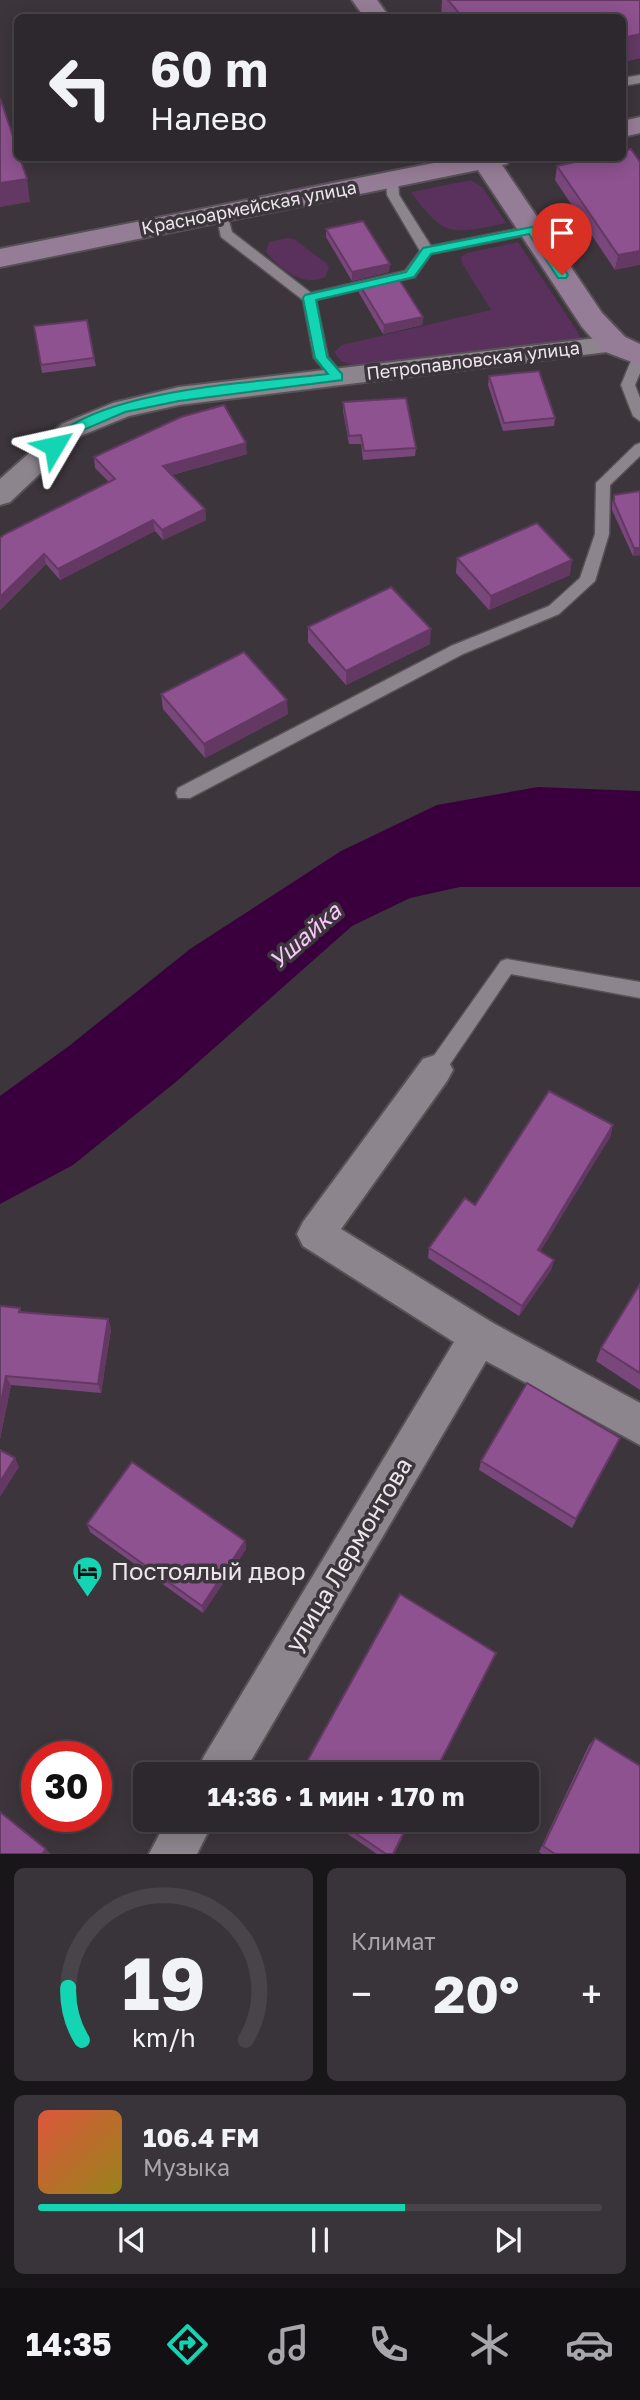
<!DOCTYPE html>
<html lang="ru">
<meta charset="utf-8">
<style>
:root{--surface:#2d282d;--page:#393439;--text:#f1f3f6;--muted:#a7a6aa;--line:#484449;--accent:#14d5b3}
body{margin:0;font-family:"Golos Text",sans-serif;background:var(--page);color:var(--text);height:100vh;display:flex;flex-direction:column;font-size:26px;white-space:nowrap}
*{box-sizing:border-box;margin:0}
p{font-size:23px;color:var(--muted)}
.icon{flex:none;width:38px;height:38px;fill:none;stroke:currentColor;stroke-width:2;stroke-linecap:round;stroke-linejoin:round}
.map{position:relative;height:1854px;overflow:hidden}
.details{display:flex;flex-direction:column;gap:14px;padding:14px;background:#191619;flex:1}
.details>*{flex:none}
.hud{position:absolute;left:14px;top:14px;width:612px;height:147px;border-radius:10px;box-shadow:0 4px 18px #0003,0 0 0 2px var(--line);background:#2d282d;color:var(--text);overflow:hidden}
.speed{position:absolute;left:21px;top:1741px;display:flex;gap:14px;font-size:35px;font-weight:700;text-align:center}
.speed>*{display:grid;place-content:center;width:91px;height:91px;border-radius:50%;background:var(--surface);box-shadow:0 4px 18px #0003,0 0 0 2px var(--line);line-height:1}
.speed .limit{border:10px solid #d22;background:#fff;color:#111}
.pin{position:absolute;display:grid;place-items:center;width:60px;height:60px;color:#fff;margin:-72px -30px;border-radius:50% 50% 50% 0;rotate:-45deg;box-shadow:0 0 7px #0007}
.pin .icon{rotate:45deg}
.me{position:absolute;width:77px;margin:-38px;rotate:54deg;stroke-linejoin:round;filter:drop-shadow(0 0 5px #0008)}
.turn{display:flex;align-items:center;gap:24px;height:147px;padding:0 21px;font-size:32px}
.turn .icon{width:91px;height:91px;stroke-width:2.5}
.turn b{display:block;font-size:49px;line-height:60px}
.big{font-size:52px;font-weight:700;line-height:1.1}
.details .card{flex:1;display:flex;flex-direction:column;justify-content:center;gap:10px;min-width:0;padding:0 24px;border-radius:10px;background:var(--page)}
.details .dial{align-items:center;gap:0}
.dial svg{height:182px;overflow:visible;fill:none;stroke:var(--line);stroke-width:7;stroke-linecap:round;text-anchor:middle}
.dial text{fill:var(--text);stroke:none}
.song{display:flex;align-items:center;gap:21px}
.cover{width:84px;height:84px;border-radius:10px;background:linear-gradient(135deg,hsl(10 70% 55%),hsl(50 70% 35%))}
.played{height:7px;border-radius:4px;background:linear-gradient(90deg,var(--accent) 65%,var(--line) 65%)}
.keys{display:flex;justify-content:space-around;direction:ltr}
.heat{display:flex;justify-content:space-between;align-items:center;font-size:38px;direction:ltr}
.details .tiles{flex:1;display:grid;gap:14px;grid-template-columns:1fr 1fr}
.card:last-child{grid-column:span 2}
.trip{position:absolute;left:133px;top:1762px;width:406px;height:70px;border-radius:10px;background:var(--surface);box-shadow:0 4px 18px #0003,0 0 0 2px var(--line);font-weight:700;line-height:70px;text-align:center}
.dock{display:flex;height:112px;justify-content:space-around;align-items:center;background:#121012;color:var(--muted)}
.dock .icon{width:49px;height:49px}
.dock .selected{color:var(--accent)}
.dock b{font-size:32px;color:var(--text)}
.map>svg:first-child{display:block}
</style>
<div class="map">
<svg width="640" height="1854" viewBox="0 0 640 1854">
<rect width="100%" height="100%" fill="#3c353c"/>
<!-- green -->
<g fill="#5a305c">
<path d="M471,180L482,187L506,223C452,234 445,239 411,192Z"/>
<path d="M287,238L294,239L326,263L329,268L325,277C302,288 280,268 266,252L269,242Z"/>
<path d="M518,242L583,340L351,365L341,361L334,352L342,345L491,310L462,263L461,257L467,253Z"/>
</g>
<!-- water -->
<path fill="#3a003d" d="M538,787L640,791V887H460L410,898L352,926L177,1081L73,1165L0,1204V1096L69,1046L190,949L341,851L437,805Z"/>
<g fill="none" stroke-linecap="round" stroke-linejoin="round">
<defs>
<g id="service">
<path d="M640,75V83L623,86V78Z"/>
<path d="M392,176L398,180L399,195L431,246L532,226L538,230L532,234L431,254L415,277L316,300L328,357L345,377L343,380H333L314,358L303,300L221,237L216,213L222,209L226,210L232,232L311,293L405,271L420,251L387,195L386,180Z"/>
<path d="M640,352V373L635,385L640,398V421L633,416L621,385L633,356Z"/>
<path d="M640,443V456L610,485L609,534L595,581L559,614L463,654L190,798H178L176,793L178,788L451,646L549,606L580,578L595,534L596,483L635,445Z"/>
<path d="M507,959L640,982V998L511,974L442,1076L435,1078L428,1076L426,1070L428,1064L501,961Z"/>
</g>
<g id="minor">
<path d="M614,336L623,338L627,344L623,350L179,405L129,416L80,436L10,502L0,505V479L62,424L113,403L179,387Z"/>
<path d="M435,1055L447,1059L453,1070L447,1081L341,1229L493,1323L640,1403V1445L486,1361L243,1774H197L203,1758L454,1342L303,1246L297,1234L303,1222L423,1059Z"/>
<path d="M167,1820H214L197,1854H149Z"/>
</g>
<g id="secondary">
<path d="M352,0H377L390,18H365Z"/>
<path d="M640,117V133L623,137V121Z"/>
<path d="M459,158H510L507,164L502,165L602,313L625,337L640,344V365L603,351L582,327L478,170L0,267V249Z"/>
</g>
</defs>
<!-- service casing -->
<use href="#service" stroke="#575257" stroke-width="3"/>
<!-- minor casing -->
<use href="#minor" stroke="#575257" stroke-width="4"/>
<!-- secondary casing -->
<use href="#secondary" stroke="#575257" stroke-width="4"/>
<!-- service -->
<use href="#service" fill="#8d858d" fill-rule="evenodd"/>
<!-- minor -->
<use href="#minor" fill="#8d858d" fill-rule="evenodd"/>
<!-- secondary -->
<use href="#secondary" fill="#967d97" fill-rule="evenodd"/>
</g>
<!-- wall -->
<g fill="#79477b">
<path d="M442,0H640V58L623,62V18H441Z"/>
<path d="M640,162L615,270L555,180L557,166Z"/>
<path d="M326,229L389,272L352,281L326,237Z"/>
<path d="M359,284L423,317L422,325L383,334L359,293Z"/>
<path d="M34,326L94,358L96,366L42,373Z"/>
<path d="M489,376L555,418L554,426L503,431L488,385Z"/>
<path d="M343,402L416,448L415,456L363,460L361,444H349L343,411Z"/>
<path d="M247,454L172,475L205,509L206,520L163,540L155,531L60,580L46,564L0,610V538L109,482L95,468L94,457Z"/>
<path d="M640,491V555L633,556L612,510V503L614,495Z"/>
<path d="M457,558L570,575L489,610L456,573Z"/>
<path d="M308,627L430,644L346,685L308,642Z"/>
<path d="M161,694L288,714L205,758L163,709Z"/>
<path d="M613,1125L610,1137L540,1251L554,1260L551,1270L519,1316L428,1258L429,1248L475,1205Z"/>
<path d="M640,1284V1390L596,1361L601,1348Z"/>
<path d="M0,1306L20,1308L21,1312L108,1319L111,1329L101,1393L11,1385L0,1439Z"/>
<path d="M616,1447L572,1528L479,1470L481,1461Z"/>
<path d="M87,1524L245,1541L246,1549L203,1613L90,1532Z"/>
<path d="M595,1738L640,1854H542L539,1852L589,1745Z"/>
<path d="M327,1820H411L394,1854H377Z"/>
</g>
<!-- shaded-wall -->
<g fill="#633964">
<path d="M640,34V58L623,62V38Z"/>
<path d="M27,179L30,202L0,207V183Z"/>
<path d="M640,251V265L615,270L618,255Z"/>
<path d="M390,264L389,272L352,281V272Z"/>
<path d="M423,317L422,325L383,334L384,325Z"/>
<path d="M246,443L247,454L164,477L163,466Z"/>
<path d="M205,509L206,520L163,540L162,530Z"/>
<path d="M153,520L155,531L60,580L58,569Z"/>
<path d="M634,548H640V555L633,556Z"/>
<path d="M44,554L46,564L0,610V597Z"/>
<path d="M572,560L570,575L489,610L491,596Z"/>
<path d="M431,629L430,644L346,685V671Z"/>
<path d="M287,700L288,714L205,758L204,744Z"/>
<path d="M613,1125L610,1137L535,1260L538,1250Z"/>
<path d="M554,1260L551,1270L519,1316L522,1306Z"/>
<path d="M108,1319L111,1329L101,1393L98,1384Z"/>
<path d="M6,1376L11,1385L0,1439V1408Z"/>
<path d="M620,1438L616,1447L572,1528L576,1519Z"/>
<path d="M15,1458L19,1467L0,1497V1482Z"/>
<path d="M245,1541L246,1549L203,1613L202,1606Z"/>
<path d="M496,1653L435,1774H434Z"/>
<path d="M410,1820H411L394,1854H393Z"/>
<path d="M46,1849L51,1854H42Z"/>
</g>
<!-- building -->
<g fill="#8d528f" stroke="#633964" stroke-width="2">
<path d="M448,0H640V34L623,38V18H463Z"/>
<path d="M0,98L18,151V158H20L27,179L0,183Z"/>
<path d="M631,149L640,162V251L618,255L557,166L593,158H623V151Z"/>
<path d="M363,221L390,264L352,272L326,229Z"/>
<path d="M397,276L423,317L384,325L359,284Z"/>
<path d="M87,320L94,358L41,365L34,326Z"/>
<path d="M539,371L555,418L504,423L489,376Z"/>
<path d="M406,398L416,448L364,451L361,435L349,436L343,402Z"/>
<path d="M224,405L246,443L163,466L205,509L162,530L153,520L58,569L44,554L0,597V538L5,534L115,479L94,457L181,417Z"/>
<path d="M640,491V548H634L614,502V495Z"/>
<path d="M537,523L572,560L491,596L457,558Z"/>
<path d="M391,587L431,629L346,671L308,627Z"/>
<path d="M244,652L287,700L204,744L161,694Z"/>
<path d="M549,1091L613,1125L538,1250L554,1260L522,1306L429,1248L465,1198L475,1205Z"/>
<path d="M640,1284V1373L601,1348Z"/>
<path d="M0,1306L20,1308L19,1312L108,1319L98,1384L6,1376L0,1408Z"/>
<path d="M527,1383L620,1438L576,1519L481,1461Z"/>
<path d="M0,1450L15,1458L0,1482Z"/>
<path d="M132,1462L245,1541L202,1606L87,1524Z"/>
<path d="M400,1594L496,1653L434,1774H300Z"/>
<path d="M595,1738L640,1766V1854H555L543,1846Z"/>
<path d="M0,1812L46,1849L42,1854H0Z"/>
<path d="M336,1820H410L393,1854H386Z"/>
</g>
<!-- route -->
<path fill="#14d5b3" stroke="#0d8a74" stroke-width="2" d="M532,227L538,230L568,275L566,278H558L529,234L431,254L414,277L316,300L327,357L342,374V380L179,401L125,412L76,433L54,451L47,446C90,389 259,382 328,374L315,358L303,298L305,295L406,272L423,248Z"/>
<!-- icons -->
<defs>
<symbol id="hotel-pin" viewBox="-11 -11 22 30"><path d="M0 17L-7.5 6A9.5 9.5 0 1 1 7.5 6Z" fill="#14d5b3" stroke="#3c353c"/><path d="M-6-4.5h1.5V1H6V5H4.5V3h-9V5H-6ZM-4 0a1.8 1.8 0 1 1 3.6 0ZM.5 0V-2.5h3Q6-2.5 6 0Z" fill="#111"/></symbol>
</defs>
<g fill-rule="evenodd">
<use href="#hotel-pin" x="70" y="1554" width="35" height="47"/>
</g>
<g text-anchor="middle" stroke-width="7" stroke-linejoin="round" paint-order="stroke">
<!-- far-street labels -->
<g font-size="18" fill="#ebe7eb" stroke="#3c353c">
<text transform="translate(249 208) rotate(-11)" y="6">Красноармейская улица</text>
<text transform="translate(473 361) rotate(-7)" y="6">Петропавловская улица</text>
</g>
<!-- water labels -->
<g font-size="23" font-style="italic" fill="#f9c7fa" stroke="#3c353c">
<text transform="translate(305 936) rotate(-41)" y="8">Ушайка</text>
</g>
<!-- near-street labels -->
<g font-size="24" fill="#ebe7eb" stroke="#3c353c">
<text transform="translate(349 1555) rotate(-59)" y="8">улица Лермонтова</text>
</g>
<!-- near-poi labels -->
<g font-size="24" fill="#ebe7eb" stroke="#3c353c" text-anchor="start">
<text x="111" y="1580">Постоялый двор</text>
</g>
</g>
</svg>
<div class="speed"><div class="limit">30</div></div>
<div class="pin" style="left:562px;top:275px;background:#d93025"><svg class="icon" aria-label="arrive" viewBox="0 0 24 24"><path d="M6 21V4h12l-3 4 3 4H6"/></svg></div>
<svg class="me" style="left:54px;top:446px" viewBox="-20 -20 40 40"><path d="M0-17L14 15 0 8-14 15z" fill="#14d5b3" stroke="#fff" stroke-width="4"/></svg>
<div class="trip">14:36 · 1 мин · 170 m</div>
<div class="hud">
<div class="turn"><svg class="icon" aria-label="left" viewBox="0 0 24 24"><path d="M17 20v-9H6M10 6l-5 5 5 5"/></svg><div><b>60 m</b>Налево</div></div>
</div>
</div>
<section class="details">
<div class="tiles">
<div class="card dial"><svg viewBox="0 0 100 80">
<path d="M14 69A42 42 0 1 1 86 69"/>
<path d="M14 69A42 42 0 0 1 8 46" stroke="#14d5b3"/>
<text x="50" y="56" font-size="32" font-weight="700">19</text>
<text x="50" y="72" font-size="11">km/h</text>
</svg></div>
<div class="card"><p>Климат</p>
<div class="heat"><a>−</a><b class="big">20°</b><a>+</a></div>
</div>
<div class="card">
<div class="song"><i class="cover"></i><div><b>106.4 FM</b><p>Музыка</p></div></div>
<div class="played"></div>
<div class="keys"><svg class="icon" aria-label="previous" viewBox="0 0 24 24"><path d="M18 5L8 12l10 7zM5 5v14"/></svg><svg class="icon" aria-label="pause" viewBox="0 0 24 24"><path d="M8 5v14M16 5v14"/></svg><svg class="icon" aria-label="next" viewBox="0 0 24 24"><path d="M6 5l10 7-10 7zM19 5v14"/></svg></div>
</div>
</div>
</section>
<nav class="dock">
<b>14:35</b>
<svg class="icon selected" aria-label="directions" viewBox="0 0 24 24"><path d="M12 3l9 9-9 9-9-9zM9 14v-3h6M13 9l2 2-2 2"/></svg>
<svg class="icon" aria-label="music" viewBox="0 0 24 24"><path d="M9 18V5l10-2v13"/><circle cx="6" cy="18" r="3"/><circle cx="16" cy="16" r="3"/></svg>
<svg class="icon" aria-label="phone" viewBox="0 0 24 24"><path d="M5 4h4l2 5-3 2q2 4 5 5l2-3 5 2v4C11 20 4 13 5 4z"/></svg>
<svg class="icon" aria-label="climate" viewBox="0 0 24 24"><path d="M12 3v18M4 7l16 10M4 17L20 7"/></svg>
<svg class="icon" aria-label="car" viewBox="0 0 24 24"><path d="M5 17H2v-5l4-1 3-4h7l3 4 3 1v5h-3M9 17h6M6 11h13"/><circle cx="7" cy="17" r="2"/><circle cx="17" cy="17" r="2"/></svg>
</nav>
